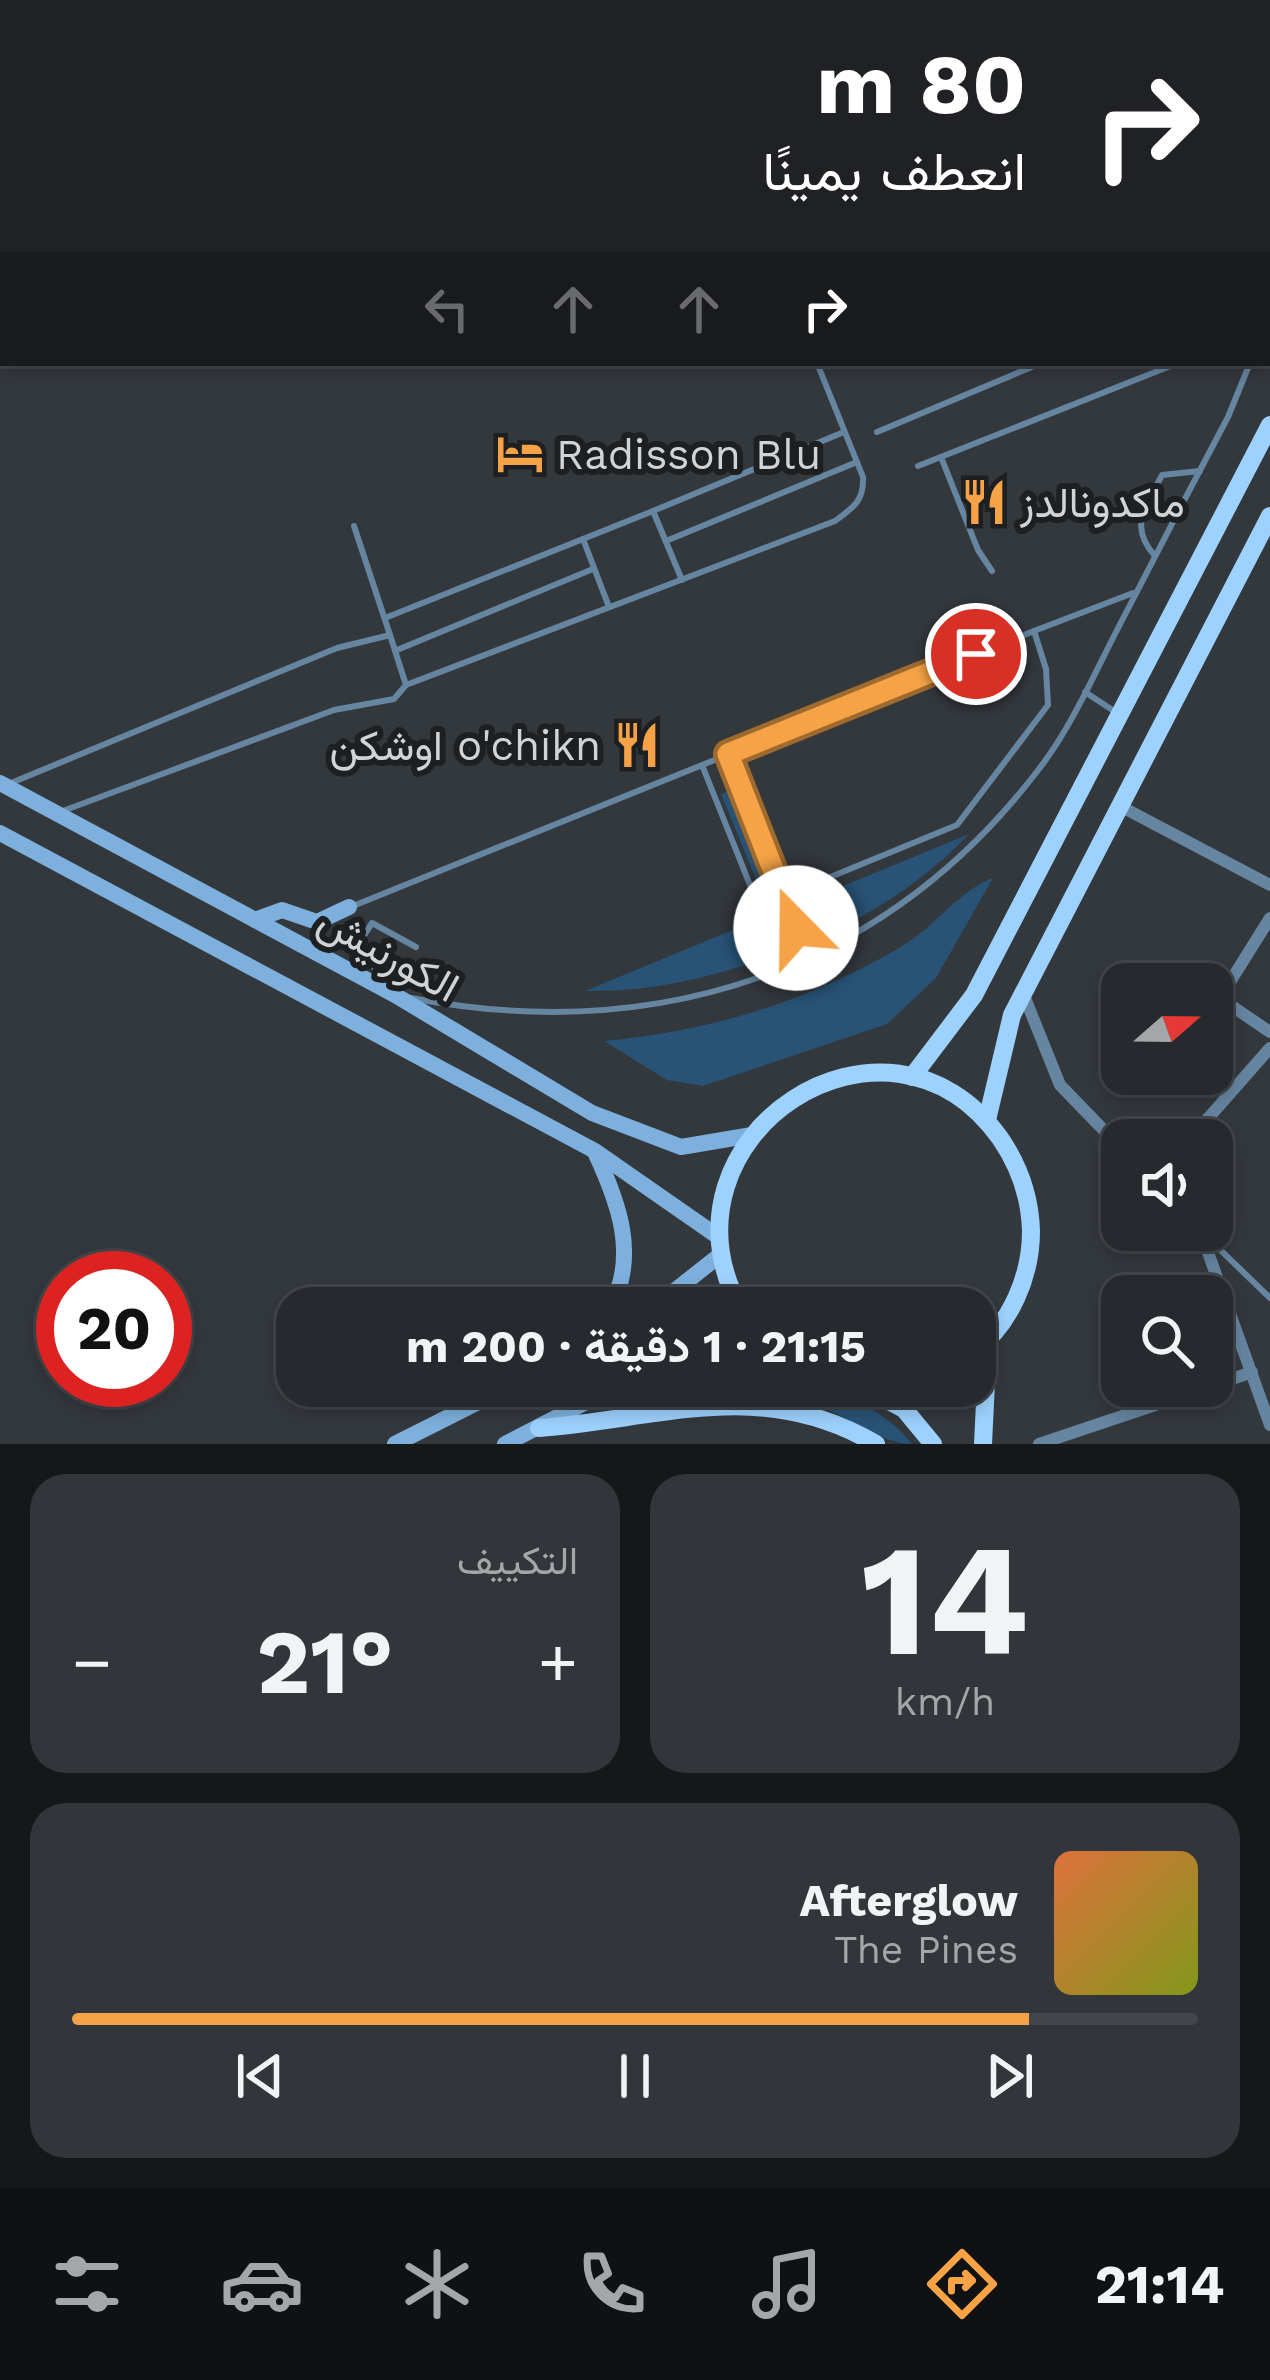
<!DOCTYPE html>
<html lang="ar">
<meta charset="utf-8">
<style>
:root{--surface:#262a2e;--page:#32363a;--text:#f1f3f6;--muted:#a4a7aa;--line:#42464a;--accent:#f5a346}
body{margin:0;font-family:"Work Sans",Vazirmatn,sans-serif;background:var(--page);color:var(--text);direction:rtl;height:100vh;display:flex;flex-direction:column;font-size:45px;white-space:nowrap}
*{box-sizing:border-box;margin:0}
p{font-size:39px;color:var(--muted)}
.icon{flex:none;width:66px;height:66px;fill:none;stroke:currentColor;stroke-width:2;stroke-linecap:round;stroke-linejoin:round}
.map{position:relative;height:1444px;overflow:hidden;direction:ltr}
.sheet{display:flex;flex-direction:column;gap:30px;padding:30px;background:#151719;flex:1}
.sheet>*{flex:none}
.banner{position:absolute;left:0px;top:0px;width:1272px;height:366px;box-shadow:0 6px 18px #0003,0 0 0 3px var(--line);direction:rtl;background:#202124;color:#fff;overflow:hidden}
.needle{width:78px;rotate:70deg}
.buttons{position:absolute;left:1101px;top:963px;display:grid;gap:24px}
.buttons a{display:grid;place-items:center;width:132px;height:132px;border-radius:24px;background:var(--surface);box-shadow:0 6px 18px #0003,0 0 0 3px var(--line);font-size:60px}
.speed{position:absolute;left:36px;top:1251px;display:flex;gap:24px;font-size:60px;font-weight:700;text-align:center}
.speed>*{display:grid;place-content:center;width:156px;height:156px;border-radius:50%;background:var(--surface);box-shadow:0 6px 18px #0003,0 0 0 3px var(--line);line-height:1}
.speed .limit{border:18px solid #d22;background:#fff;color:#111}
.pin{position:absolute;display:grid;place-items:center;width:102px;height:102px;color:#fff;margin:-51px;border:6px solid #fff;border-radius:50%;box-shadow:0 3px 12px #0007}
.me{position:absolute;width:132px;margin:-66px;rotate:338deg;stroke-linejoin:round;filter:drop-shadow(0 0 9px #0008)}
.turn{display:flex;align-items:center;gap:42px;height:252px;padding:0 48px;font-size:54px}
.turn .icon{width:156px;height:156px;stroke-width:2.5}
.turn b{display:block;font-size:84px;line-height:102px}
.lanes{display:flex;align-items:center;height:114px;padding:0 48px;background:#0003;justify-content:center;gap:60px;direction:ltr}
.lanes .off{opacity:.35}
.big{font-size:90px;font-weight:700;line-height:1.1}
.sheet .card{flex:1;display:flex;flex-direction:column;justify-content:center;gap:18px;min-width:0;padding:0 42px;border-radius:36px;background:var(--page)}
.sheet .dial{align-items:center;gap:0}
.dial b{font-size:156px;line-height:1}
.song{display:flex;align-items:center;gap:36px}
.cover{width:144px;height:144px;border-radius:18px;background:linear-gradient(135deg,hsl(20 70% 55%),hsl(70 70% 35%))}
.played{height:12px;border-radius:6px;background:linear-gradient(90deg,var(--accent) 85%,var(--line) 85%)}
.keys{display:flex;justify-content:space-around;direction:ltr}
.heat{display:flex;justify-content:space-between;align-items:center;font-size:66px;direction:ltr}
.sheet .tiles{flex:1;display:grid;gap:30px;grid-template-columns:1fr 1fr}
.card:last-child{grid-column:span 2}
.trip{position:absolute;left:276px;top:1287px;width:720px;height:120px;border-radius:36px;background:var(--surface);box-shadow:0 6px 18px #0003,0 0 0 3px var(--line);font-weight:700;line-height:120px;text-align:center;direction:rtl}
.tab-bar{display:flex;height:192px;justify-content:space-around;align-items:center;background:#0f1112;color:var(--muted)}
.tab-bar .icon{width:84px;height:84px}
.tab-bar .current{color:var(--accent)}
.tab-bar b{font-size:54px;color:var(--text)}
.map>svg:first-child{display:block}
</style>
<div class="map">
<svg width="1270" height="1444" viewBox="0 0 1270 1444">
<rect width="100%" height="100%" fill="#33383d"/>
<!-- green -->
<g fill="#285376">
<path d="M730,791L794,949L786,952L721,794Z"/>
<path d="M969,834C922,883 873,913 812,942L797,905Z"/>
<path d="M993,878L936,978L887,1024L703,1086L667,1080L604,1041C711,1031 811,1001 904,945C935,926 960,890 993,878Z"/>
<path d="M757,920L773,956C709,978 653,992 585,991Z"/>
<path d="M669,1386C751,1386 855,1371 912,1444C881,1444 848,1415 816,1406C755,1389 699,1396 637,1402Z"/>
</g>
<!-- water -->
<path fill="#041c30" d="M0,0H645L3,3V234Z"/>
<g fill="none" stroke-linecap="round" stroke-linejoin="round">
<!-- service -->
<g stroke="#6685a1" stroke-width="6">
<path d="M1269,267L1270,266"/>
<path d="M1269,314L1270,311"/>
<path d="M877,432L1041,363"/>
<path d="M941,457L978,550L992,571"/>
<path d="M918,466L1178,363"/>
<path d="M653,511L844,432"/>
<path d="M354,526L390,635"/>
<path d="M666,541L857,462"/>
<path d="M1155,556C1128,526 1146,507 1162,475L1200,471"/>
<path d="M609,607L583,539L653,511L682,580"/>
<path d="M385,618L583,539"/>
<path d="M1034,631L1133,593"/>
<path d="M397,650L593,569"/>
<path d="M406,685L835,521C854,507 864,501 863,477L817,363"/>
<path d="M1085,692L1117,713"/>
<path d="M728,755L809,959"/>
<path d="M702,765L784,970"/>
<path d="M11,783L337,648L390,635L406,685L394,699L334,710L60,812"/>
<path d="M353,906L1034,631L1046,669L1048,705L957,825L784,896"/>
<path d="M376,982L374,957L361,940L372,923L416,947"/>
<path d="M411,998C658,1045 884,972 1039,769C1070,729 1092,679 1115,634C1152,562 1190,489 1228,417L1250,363"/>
<path d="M1206,1236L1270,1298"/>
</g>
<!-- minor -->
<g stroke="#6685a1" stroke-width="12">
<path d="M1120,806L1270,885"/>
<path d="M1270,918L1220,998L1270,1032"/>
<path d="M1023,993L1060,1085L1122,1149"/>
<path d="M1189,1140L1270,1048"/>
<path d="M1200,1230L1270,1425"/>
<path d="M1212,1386L1252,1372"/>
<path d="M1039,1444L1212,1386"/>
</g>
<!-- secondary -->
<g stroke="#7eb0dd" stroke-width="16">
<path d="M0,783L395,995L592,1113L681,1147L752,1135"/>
<path d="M0,833L595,1151L720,1238"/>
<path d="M255,920L282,910L317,922L349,907"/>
<path d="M595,1152C618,1201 639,1256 610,1308"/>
<path d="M653,1308L720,1255"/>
<path d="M395,1444L510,1386"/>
<path d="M505,1444L617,1386"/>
</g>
<!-- primary -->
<g stroke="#9dd1fe" stroke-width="18">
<path d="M912,1077L974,995L1270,425"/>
<path d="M987,1120L1012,1015L1270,516"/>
<path d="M740,1308C648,1136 887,980 1000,1138C1020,1167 1030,1196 1031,1231C1031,1276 1011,1323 975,1351"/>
<path d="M865,1388L904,1409L933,1444"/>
<path d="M539,1428C660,1419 761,1376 876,1444"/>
<path d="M983,1444L988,1341"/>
</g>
</g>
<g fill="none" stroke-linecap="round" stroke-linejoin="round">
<defs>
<path id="route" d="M796,928L728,754L976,654"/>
</defs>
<!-- route casing -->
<use href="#route" stroke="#9f6a2e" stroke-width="30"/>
<!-- route -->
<use href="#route" stroke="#f5a346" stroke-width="21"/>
</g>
<!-- icons -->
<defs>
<symbol id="hotel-bare" viewBox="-9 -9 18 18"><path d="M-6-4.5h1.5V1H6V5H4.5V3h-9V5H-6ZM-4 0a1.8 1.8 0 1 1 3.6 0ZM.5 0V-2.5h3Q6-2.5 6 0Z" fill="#f5a346" stroke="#1d1f21" stroke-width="2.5" paint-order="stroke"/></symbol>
<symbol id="restaurant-bare" viewBox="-9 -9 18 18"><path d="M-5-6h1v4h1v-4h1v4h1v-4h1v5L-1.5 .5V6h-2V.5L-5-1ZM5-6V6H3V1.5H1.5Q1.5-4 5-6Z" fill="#f5a346" stroke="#1d1f21" stroke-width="2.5" paint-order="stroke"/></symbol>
</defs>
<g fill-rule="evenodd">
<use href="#hotel-bare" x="487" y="421" width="66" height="66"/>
<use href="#restaurant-bare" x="951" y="469" width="66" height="66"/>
<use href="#restaurant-bare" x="604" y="712" width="66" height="66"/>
</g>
<g text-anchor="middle" stroke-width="12" stroke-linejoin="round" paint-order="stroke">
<!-- poi labels -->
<g font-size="42" fill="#d0d4d7" stroke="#1d1f21" text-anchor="start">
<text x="556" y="469">Radisson Blu</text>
<text x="1020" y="517">ماكدونالدز</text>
<text x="601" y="760" text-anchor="end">اوشكن o'chikn</text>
</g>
<!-- street labels -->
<g font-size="42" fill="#d0d4d7" stroke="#1d1f21">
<text transform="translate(389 953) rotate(29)" y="15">الكورنيش</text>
</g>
</g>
</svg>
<div class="buttons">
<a><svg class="needle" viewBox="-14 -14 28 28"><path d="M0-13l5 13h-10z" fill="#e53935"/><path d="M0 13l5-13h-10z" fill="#a4a7aa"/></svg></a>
<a><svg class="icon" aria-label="sound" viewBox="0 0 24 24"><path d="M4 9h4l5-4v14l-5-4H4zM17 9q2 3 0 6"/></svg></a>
<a><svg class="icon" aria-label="search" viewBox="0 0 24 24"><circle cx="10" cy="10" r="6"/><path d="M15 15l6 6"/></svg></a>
</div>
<div class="speed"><div class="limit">20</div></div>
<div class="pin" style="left:976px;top:654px;background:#d93025"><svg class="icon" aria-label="arrive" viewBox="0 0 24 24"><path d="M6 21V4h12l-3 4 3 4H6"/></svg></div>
<svg class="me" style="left:796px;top:928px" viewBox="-20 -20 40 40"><circle r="19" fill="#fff"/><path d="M0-13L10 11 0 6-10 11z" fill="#f5a346"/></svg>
<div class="trip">21:15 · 1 دقيقة · 200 m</div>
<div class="banner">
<div class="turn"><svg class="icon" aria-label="right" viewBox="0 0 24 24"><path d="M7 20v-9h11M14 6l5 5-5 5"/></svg><div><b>80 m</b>انعطف يمينًا</div></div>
<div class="lanes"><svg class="icon off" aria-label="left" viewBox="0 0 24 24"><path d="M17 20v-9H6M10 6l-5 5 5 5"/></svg><svg class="icon off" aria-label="ahead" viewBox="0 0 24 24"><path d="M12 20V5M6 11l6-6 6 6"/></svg><svg class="icon off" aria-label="ahead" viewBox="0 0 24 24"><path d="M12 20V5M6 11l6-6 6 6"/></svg><svg class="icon" aria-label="right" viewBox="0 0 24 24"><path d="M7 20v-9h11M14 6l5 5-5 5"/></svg></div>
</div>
</div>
<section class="sheet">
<div class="tiles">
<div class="card dial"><b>14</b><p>km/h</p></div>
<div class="card"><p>التكييف</p>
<div class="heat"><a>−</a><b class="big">21°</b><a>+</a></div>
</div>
<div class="card">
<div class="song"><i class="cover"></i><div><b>Afterglow</b><p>The Pines</p></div></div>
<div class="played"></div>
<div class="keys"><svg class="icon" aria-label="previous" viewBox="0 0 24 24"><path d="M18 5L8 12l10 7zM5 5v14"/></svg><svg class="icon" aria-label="pause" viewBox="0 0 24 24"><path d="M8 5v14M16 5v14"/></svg><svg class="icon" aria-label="next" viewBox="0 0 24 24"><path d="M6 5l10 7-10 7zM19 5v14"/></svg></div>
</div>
</div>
</section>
<nav class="tab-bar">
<b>21:14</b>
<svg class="icon current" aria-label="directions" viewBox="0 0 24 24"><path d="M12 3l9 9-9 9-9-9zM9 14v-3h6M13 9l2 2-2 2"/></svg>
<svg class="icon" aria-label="music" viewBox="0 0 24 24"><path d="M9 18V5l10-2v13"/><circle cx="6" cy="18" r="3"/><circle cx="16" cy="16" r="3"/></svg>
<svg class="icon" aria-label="phone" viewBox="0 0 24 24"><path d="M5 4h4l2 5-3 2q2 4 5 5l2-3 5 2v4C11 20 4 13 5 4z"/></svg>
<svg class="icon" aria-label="climate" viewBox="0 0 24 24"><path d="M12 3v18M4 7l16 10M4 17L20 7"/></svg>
<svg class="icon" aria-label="car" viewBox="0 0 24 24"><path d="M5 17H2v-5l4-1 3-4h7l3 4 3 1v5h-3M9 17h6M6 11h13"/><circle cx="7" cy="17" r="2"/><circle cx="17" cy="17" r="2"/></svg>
<svg class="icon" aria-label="filters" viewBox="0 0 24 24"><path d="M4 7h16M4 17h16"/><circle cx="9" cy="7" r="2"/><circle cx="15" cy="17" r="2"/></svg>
</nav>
